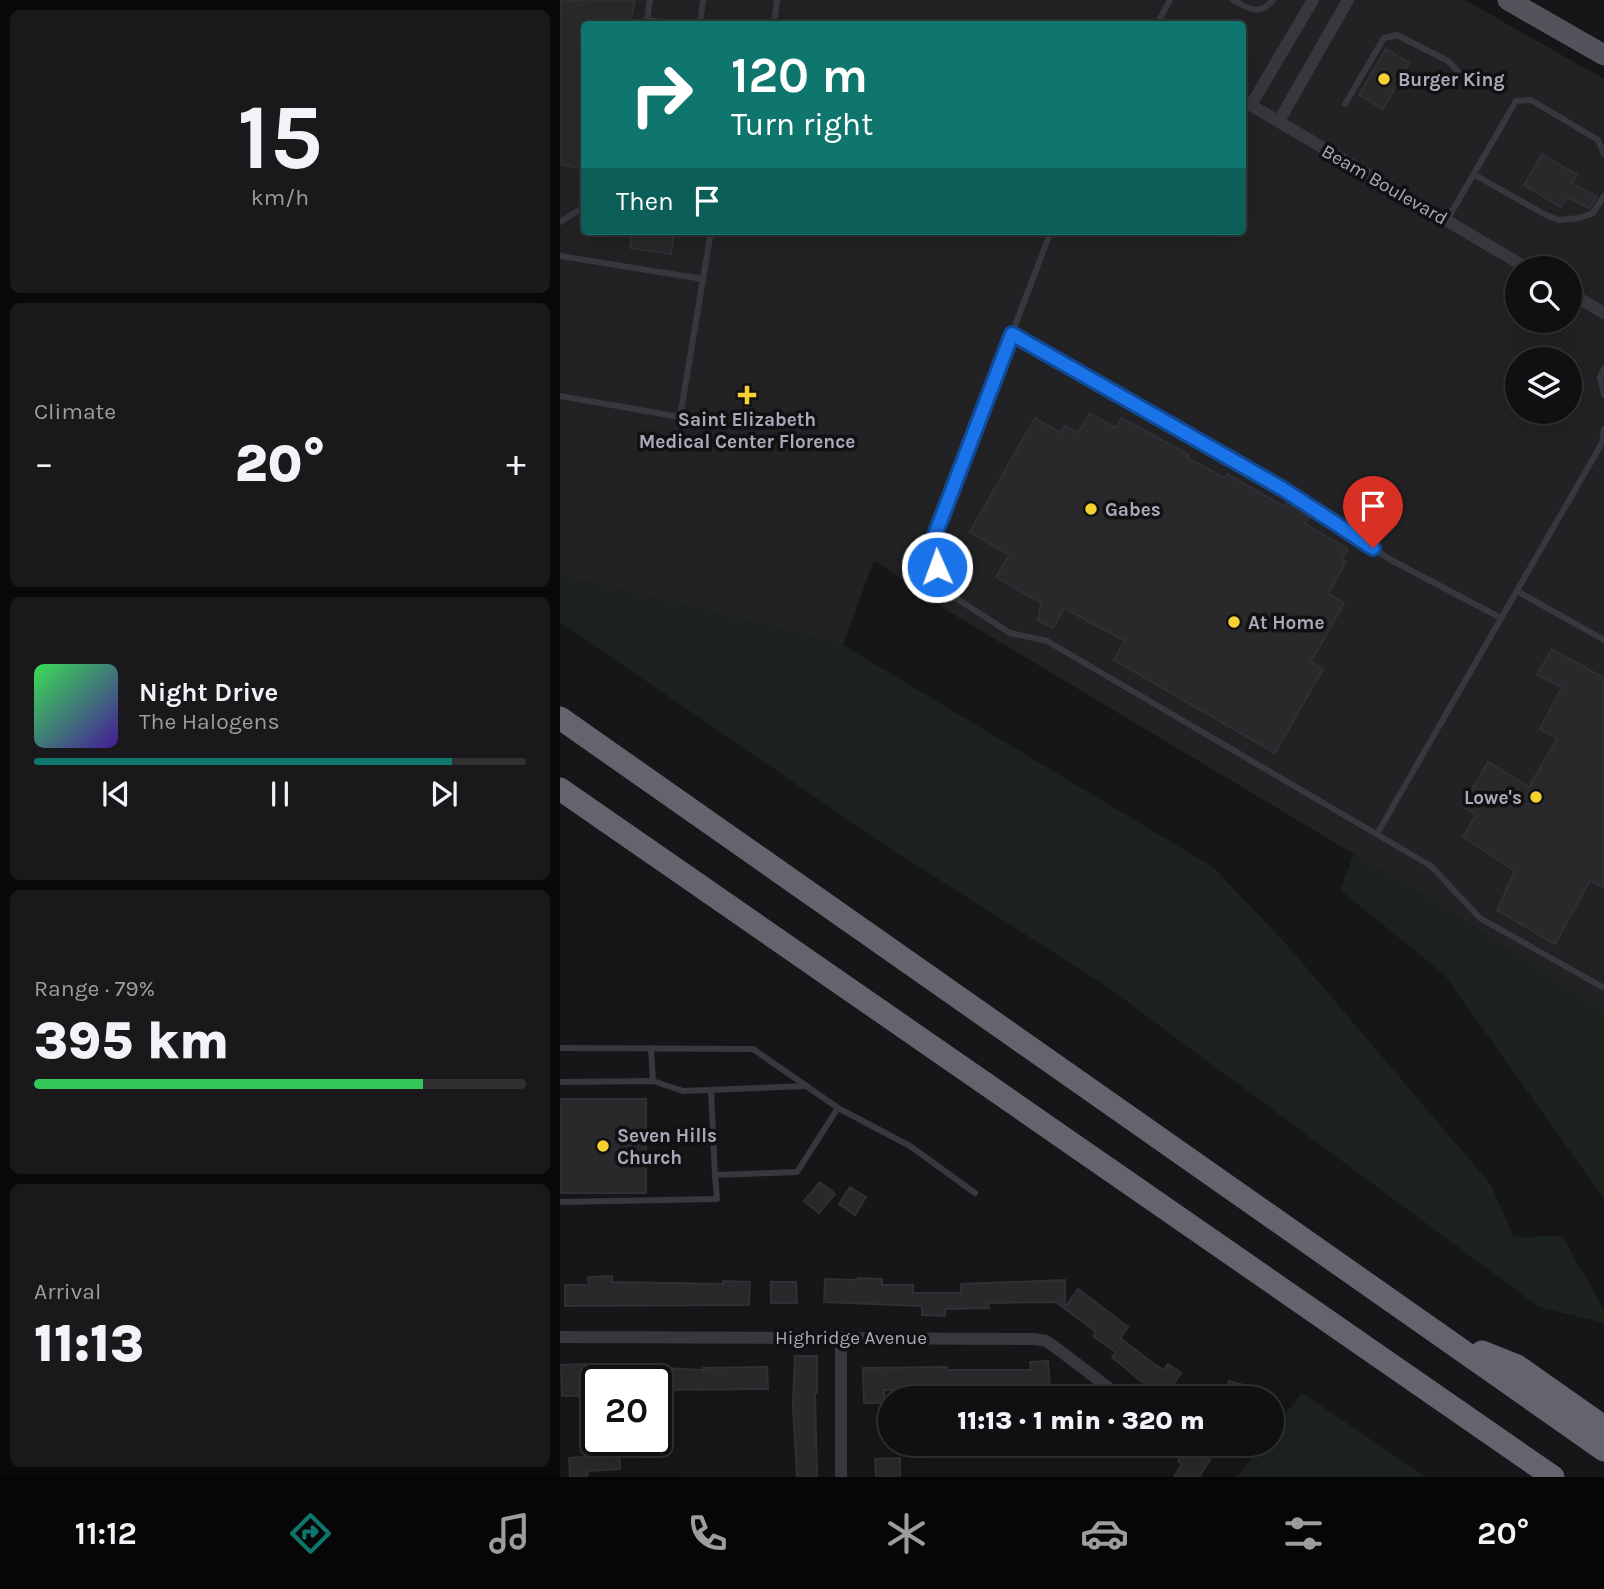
<!DOCTYPE html>
<meta charset="utf-8">
<style>
:root{--surface:#101012;--page:#19191b;--text:#f1f3f6;--muted:#9c9d9f;--line:#303032;--accent:#0f766e}
body{margin:0;font-family:Karla,sans-serif;background:var(--page);color:var(--text);height:100vh;display:flex;flex-direction:column;font-size:26px;white-space:nowrap}
*{box-sizing:border-box;margin:0}
p{font-size:23px;color:var(--muted)}
.icon{flex:none;width:38px;height:38px;fill:none;stroke:currentColor;stroke-width:2;stroke-linecap:round;stroke-linejoin:round}
.map{position:relative;flex:1;overflow:hidden}
.details{display:flex;flex-direction:column;gap:10px;padding:10px;background:#09090a;width:560px}
.details>*{flex:none}
.guide{position:absolute;left:21px;top:21px;width:665px;height:214px;border-radius:7px;box-shadow:0 7px 28px #0002,0 0 0 2px var(--line);background:#0f766e;color:#fff;overflow:hidden}
.tools{position:absolute;left:945px;top:256px;display:grid;gap:14px}
.tools a{display:grid;place-items:center;width:77px;height:77px;border-radius:50%;background:var(--surface);box-shadow:0 7px 28px #0002,0 0 0 2px var(--line);font-size:35px}
.speed{position:absolute;left:21px;top:1365px;display:flex;gap:14px;font-size:35px;font-weight:700;text-align:center}
.speed>*{display:grid;place-content:center;width:91px;height:91px;border-radius:50%;background:var(--surface);box-shadow:0 7px 28px #0002,0 0 0 2px var(--line);line-height:1}
.speed .limit{border:4px solid #111;border-radius:10px;background:#fff;color:#111}
.pin{position:absolute;display:grid;place-items:center;width:60px;height:60px;color:#fff;margin:-72px -30px;border-radius:50% 50% 50% 0;rotate:-45deg;box-shadow:0 0 7px #0007}
.pin .icon{rotate:45deg}
.me{position:absolute;width:77px;margin:-38px;rotate:358deg;stroke-linejoin:round;filter:drop-shadow(0 0 5px #0008)}
.turn{display:flex;align-items:center;gap:24px;height:147px;padding:0 35px;font-size:32px}
.turn .icon{width:91px;height:91px;stroke-width:2.5}
.turn b{display:block;font-size:49px;line-height:60px}
.then{display:flex;align-items:center;height:66px;padding:0 35px;background:#0003;gap:14px;font-size:26px}
.big{font-size:52px;font-weight:800;line-height:1.1}
.details .widget{flex:1;display:flex;flex-direction:column;justify-content:center;gap:10px;min-width:0;padding:0 24px;border-radius:10px;background:var(--page)}
.details .dial{align-items:center;gap:0}
.dial b{font-size:91px;line-height:1}
.song{display:flex;align-items:center;gap:21px}
.cover{width:84px;height:84px;border-radius:10px;background:linear-gradient(135deg,hsl(130 70% 55%),hsl(260 70% 35%))}
.played{height:7px;border-radius:4px;background:linear-gradient(90deg,var(--accent) 85%,var(--line) 85%)}
.keys{display:flex;justify-content:space-around;direction:ltr}
.heat{display:flex;justify-content:space-between;align-items:center;font-size:38px;direction:ltr}
.charge{height:10px;border-radius:5px;background:linear-gradient(90deg,#34c759 79%,var(--line) 0)}
.trip{position:absolute;left:318px;top:1386px;width:406px;height:70px;border-radius:35px;background:var(--surface);box-shadow:0 7px 28px #0002,0 0 0 2px var(--line);font-weight:800;line-height:70px;text-align:center}
.dock{display:flex;height:112px;justify-content:space-around;align-items:center;background:#060607;color:var(--muted)}
.dock .icon{width:49px;height:49px}
.dock .active{color:var(--accent)}
.dock b{font-size:32px;color:var(--text)}
main{display:flex;flex:1;min-height:0}
.map>svg:first-child{display:block}
</style>
<main>
<section class="details">
<div class="widget dial"><b>15</b><p>km/h</p></div>
<div class="widget"><p>Climate</p>
<div class="heat"><a>−</a><b class="big">20°</b><a>+</a></div>
</div>
<div class="widget">
<div class="song"><i class="cover"></i><div><b>Night Drive</b><p>The Halogens</p></div></div>
<div class="played"></div>
<div class="keys"><svg class="icon" aria-label="previous" viewBox="0 0 24 24"><path d="M18 5L8 12l10 7zM5 5v14"/></svg><svg class="icon" aria-label="pause" viewBox="0 0 24 24"><path d="M8 5v14M16 5v14"/></svg><svg class="icon" aria-label="next" viewBox="0 0 24 24"><path d="M6 5l10 7-10 7zM19 5v14"/></svg></div>
</div>
<div class="widget"><p>Range · 79%</p><b class="big">395 km</b><div class="charge"></div></div>
<div class="widget"><p>Arrival</p><b class="big">11:13</b></div>
</section>
<div class="map">
<svg width="1044" height="1477" viewBox="0 0 1044 1477">
<rect width="100%" height="100%" fill="#161618"/>
<!-- built -->
<path fill="#222225" fill-rule="evenodd" d="M0,0H905L1044,79V1012L899,917L388,611L314,560L283,645L0,575ZM24,24H682V231H24ZM957,268H1010V320H957ZM957,359H1010V411H957Z"/>
<!-- green -->
<g fill="#1c231e">
<path d="M0,575L283,645L653,867L728,946L931,1185L954,1237L1002,1236L1044,1310V1323L979,1307L546,986L322,843L0,622Z"/>
<path d="M794,854L899,917L1044,1012V1199L884,974L780,890Z"/>
<path d="M742,1393L866,1477H677L702,1444H712V1431Z"/>
</g>
<!-- building -->
<g fill="#29292c" stroke="#303034" stroke-width="2">
<path d="M0,0H75L70,24H24V169L0,164Z"/>
<path d="M826,49L849,63L823,109L799,95Z"/>
<path d="M982,154L1017,175L1012,183L1037,197L1029,208L1007,197L1001,207L964,185Z"/>
<path d="M73,231H114L111,254L70,248Z"/>
<path d="M530,413L556,428L562,418L629,455L627,458L665,478L667,474L725,507L727,502L750,515L745,524L788,549L782,559L786,562L768,594L784,603L751,662L763,669L715,753L554,660L565,641L504,608L493,628L478,620L481,603L436,577L449,555L410,532L475,418L501,433L505,426L518,433Z"/>
<path d="M992,649L1044,678V888L1030,880L995,944L937,910L955,871L903,837L916,815L902,806L928,762L969,787L997,739L980,729L1002,687L977,675Z"/>
<rect x="0" y="1099" width="86" height="94"/>
<path d="M260,1182L275,1194L259,1213L244,1201Z"/>
<path d="M290,1187L306,1197L295,1215L279,1204Z"/>
<path d="M52,1276V1282L163,1284V1281L190,1282L189,1305L5,1306V1285H29L28,1277Z"/>
<path d="M298,1278L322,1279V1285H353V1293H401V1284L505,1280V1307L518,1289L568,1327L560,1338L594,1364L604,1370L608,1364L621,1373L605,1397L582,1382L552,1357L556,1352L533,1336L536,1332L496,1302L428,1303L429,1308L385,1309V1316L362,1315V1306L264,1302L265,1279L298,1280Z"/>
<path d="M211,1282H236L237,1303H211Z"/>
<path d="M235,1356H257V1393H255L257,1477H237L233,1406Z"/>
<path d="M488,1361L490,1389H388V1398H370L369,1391L324,1390V1403H304L303,1368L387,1367V1370H471L470,1362Z"/>
<path d="M25,1364V1369H65V1366L143,1370V1368L207,1367L208,1389L97,1390V1381H37V1390H18V1396H2L1,1365Z"/>
<path d="M669,1381L691,1387L688,1398H664Z"/>
<path d="M628,1446L650,1460L639,1477H614L622,1464L618,1461Z"/>
<path d="M59,1447L60,1469L28,1471L27,1477H10L9,1458L40,1456V1449Z"/>
<path d="M340,1458V1477H316L315,1459Z"/>
</g>
<g fill="none" stroke-linecap="round" stroke-linejoin="round">
<!-- service -->
<g stroke="#37373d" stroke-width="6">
<path d="M90,0L87,20L119,24"/>
<path d="M673,0C688,9 700,16 713,0"/>
<path d="M140,24L143,0"/>
<path d="M214,24L217,0"/>
<path d="M597,24L610,0"/>
<path d="M785,104L824,38L837,35L888,61L912,86"/>
<path d="M915,175L984,214L999,220L1019,218L1033,213L1044,196"/>
<path d="M887,220L956,101L971,100L1038,140L1044,154"/>
<path d="M0,222L24,207"/>
<path d="M491,231L375,535L377,567L388,593L450,633L487,641L871,866L920,918L1044,988"/>
<path d="M0,256L143,279"/>
<path d="M452,334L723,489L831,560L941,618"/>
<path d="M1044,369L1040,377L1044,395"/>
<path d="M0,396L120,417L151,231"/>
<path d="M957,591L1044,640"/>
<path d="M817,834L1042,443L1044,429"/>
<path d="M0,1048L193,1049L278,1108L350,1146L415,1193"/>
<path d="M91,1048L93,1081"/>
<path d="M0,1082L93,1081L123,1091L247,1086"/>
<path d="M151,1090L155,1175"/>
<path d="M0,1202L157,1199L155,1175L237,1172L278,1108"/>
</g>
<!-- minor -->
<g stroke="#37373d" stroke-width="12">
<path d="M682,100L967,268"/>
<path d="M691,105L753,0"/>
<path d="M719,121L788,0"/>
<path d="M1010,293L1044,313"/>
<path d="M0,1337L475,1339L486,1341L495,1347L562,1398"/>
<path d="M281,1337V1477"/>
</g>
<!-- primary -->
<path stroke="#53535c" stroke-width="21" d="M948,0L1044,55"/>
<!-- motorway -->
<g stroke="#63646e" stroke-width="23">
<path d="M0,718L1044,1450"/>
<path d="M0,789L993,1477"/>
<path d="M922,1352L957,1366L1044,1427"/>
</g>
</g>
<g fill="none" stroke-linecap="round" stroke-linejoin="round">
<defs>
<path id="route" d="M377,567L375,535L452,334L723,489L813,548"/>
</defs>
<!-- route casing -->
<use href="#route" stroke="#114b97" stroke-width="18"/>
<!-- route -->
<use href="#route" stroke="#1a73e8" stroke-width="12"/>
</g>
<!-- markers -->
<g fill="#f4d231" stroke="#111113" stroke-width="2.5">
<circle cx="824" cy="79" r="7"/>
<path d="M183.5 384.5h7v7h7v7h-7v7h-7v-7h-7v-7h7z"/>
<circle cx="531" cy="509" r="7"/>
<circle cx="674" cy="622" r="7"/>
<circle cx="976" cy="797" r="7"/>
<circle cx="43" cy="1146" r="7"/>
</g>
<g text-anchor="middle" stroke-width="7" stroke-linejoin="round" paint-order="stroke">
<!-- poi labels -->
<g font-size="19" font-weight="bold" fill="#a8aab8" stroke="#111113" text-anchor="start">
<text x="838" y="86">Burger King</text>
<text x="187" y="426" text-anchor="middle">Saint Elizabeth<tspan x="187" dy="22">Medical Center Florence</tspan></text>
<text x="545" y="516">Gabes</text>
<text x="688" y="629">At Home</text>
<text x="962" y="804" text-anchor="end">Lowe's</text>
<text x="57" y="1142">Seven Hills<tspan x="57" dy="22">Church</tspan></text>
</g>
<!-- street labels -->
<g font-size="19" fill="#a8aab8" stroke="#111113">
<text transform="translate(825 184) rotate(30)" y="7">Beam Boulevard</text>
<text x="291" y="1344">Highridge Avenue</text>
</g>
</g>
</svg>
<div class="tools">
<a><svg class="icon" aria-label="search" viewBox="0 0 24 24"><circle cx="10" cy="10" r="6"/><path d="M15 15l6 6"/></svg></a>
<a><svg class="icon" aria-label="layers" viewBox="0 0 24 24"><path d="M12 4l9 5-9 5-9-5zM3 14l9 5 9-5"/></svg></a>
</div>
<div class="speed"><div class="limit">20</div></div>
<div class="pin" style="left:813px;top:548px;background:#d93025"><svg class="icon" aria-label="arrive" viewBox="0 0 24 24"><path d="M6 21V4h12l-3 4 3 4H6"/></svg></div>
<svg class="me" style="left:377px;top:567px" viewBox="-20 -20 40 40"><circle r="17" fill="#1a73e8" stroke="#fff" stroke-width="3"/><path d="M0-11L8 9 0 5-8 9z" fill="#fff"/></svg>
<div class="trip">11:13 · 1 min · 320 m</div>
<div class="guide">
<div class="turn"><svg class="icon" aria-label="right" viewBox="0 0 24 24"><path d="M7 20v-9h11M14 6l5 5-5 5"/></svg><div><b>120 m</b>Turn right</div></div>
<div class="then">Then<svg class="icon" aria-label="arrive" viewBox="0 0 24 24"><path d="M6 21V4h12l-3 4 3 4H6"/></svg></div>
</div>
</div>
</main>
<nav class="dock">
<b>11:12</b>
<svg class="icon active" aria-label="directions" viewBox="0 0 24 24"><path d="M12 3l9 9-9 9-9-9zM9 14v-3h6M13 9l2 2-2 2"/></svg>
<svg class="icon" aria-label="music" viewBox="0 0 24 24"><path d="M9 18V5l10-2v13"/><circle cx="6" cy="18" r="3"/><circle cx="16" cy="16" r="3"/></svg>
<svg class="icon" aria-label="phone" viewBox="0 0 24 24"><path d="M5 4h4l2 5-3 2q2 4 5 5l2-3 5 2v4C11 20 4 13 5 4z"/></svg>
<svg class="icon" aria-label="climate" viewBox="0 0 24 24"><path d="M12 3v18M4 7l16 10M4 17L20 7"/></svg>
<svg class="icon" aria-label="car" viewBox="0 0 24 24"><path d="M5 17H2v-5l4-1 3-4h7l3 4 3 1v5h-3M9 17h6M6 11h13"/><circle cx="7" cy="17" r="2"/><circle cx="17" cy="17" r="2"/></svg>
<svg class="icon" aria-label="filters" viewBox="0 0 24 24"><path d="M4 7h16M4 17h16"/><circle cx="9" cy="7" r="2"/><circle cx="15" cy="17" r="2"/></svg>
<b>20°</b>
</nav>
